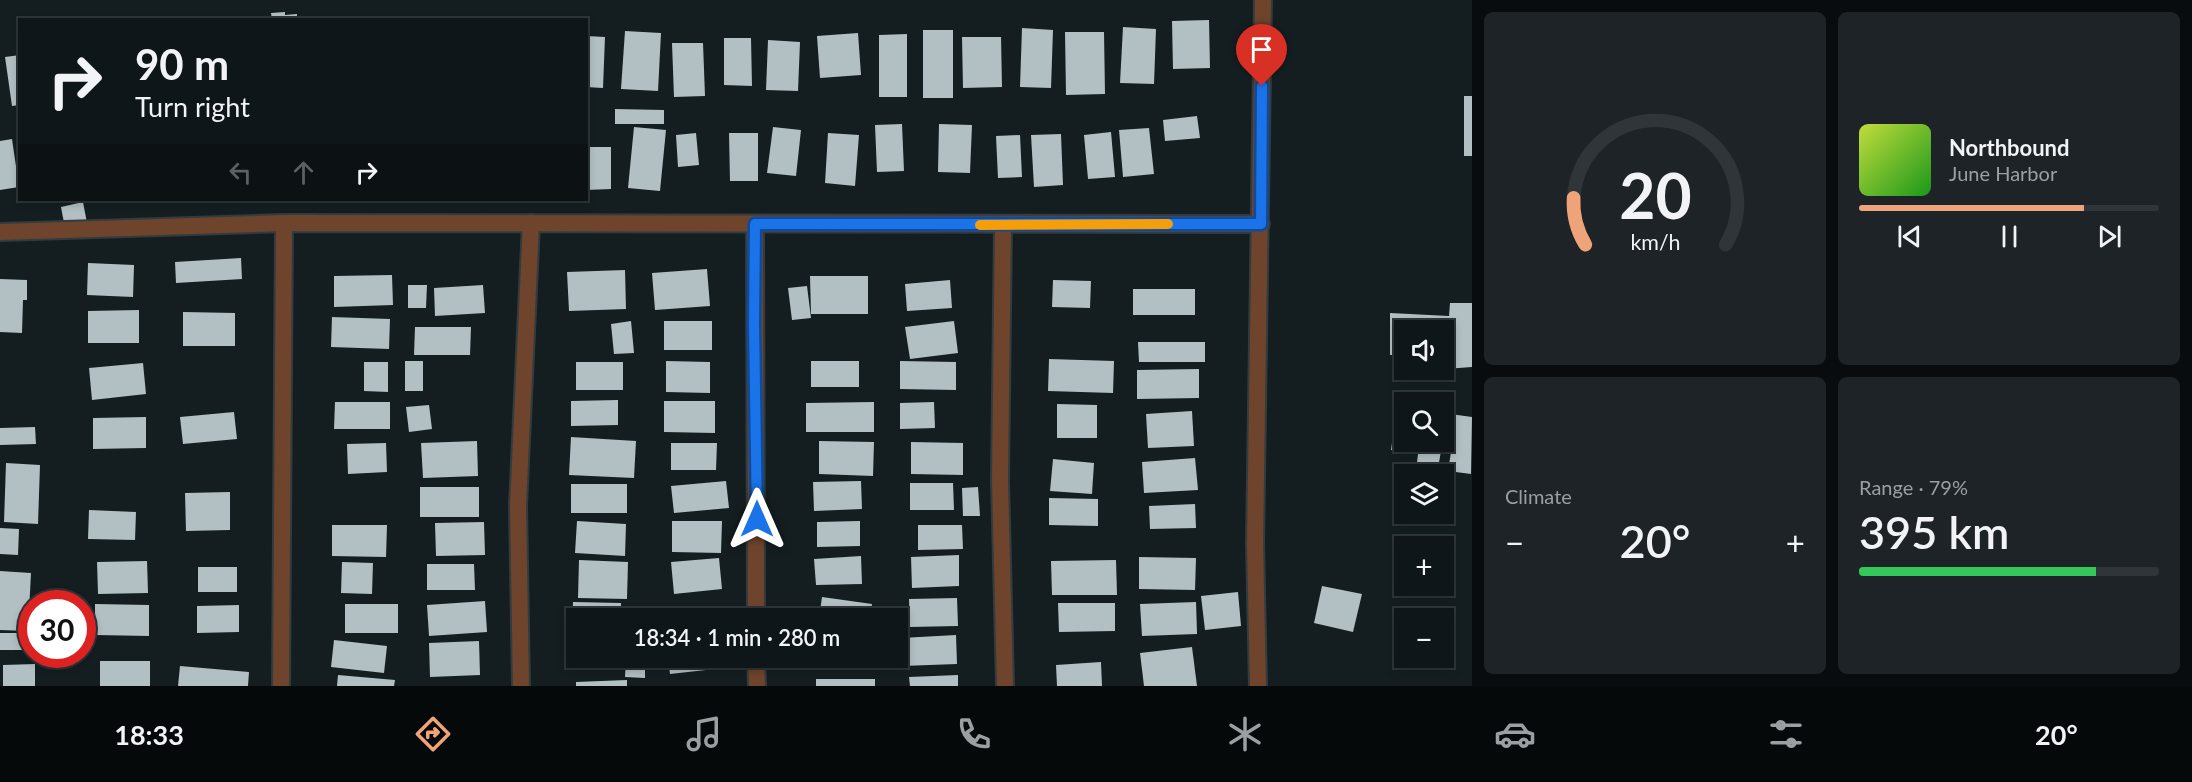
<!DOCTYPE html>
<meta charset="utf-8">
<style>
:root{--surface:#0f1619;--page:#1d2326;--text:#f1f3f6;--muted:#9b9fa2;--line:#2f3538;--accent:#efa378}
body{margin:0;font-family:Lato,sans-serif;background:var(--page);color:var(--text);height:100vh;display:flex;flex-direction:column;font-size:22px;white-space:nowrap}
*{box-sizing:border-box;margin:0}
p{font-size:20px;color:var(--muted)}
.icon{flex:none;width:33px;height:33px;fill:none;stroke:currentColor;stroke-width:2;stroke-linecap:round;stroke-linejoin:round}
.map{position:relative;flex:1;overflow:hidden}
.panel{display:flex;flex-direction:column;gap:12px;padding:12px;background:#080c0e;width:720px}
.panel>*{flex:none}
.hud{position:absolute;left:18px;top:18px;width:570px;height:183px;border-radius:0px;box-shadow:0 3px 9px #0003,0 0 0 2px var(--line);background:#0f1619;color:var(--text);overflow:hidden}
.controls{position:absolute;left:1394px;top:320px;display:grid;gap:12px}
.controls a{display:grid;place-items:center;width:60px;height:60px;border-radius:0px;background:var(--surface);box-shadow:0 3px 9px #0003,0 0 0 2px var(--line);font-size:30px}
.speed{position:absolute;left:18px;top:590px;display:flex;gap:12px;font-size:30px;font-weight:700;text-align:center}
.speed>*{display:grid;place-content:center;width:78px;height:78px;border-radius:50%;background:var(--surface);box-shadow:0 3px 9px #0003,0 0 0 2px var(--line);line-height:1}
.speed .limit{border:9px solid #d22;background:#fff;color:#111}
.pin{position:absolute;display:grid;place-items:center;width:51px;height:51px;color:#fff;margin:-62px -26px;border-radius:50% 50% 50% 0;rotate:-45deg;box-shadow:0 0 6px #0007}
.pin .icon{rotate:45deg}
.me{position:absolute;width:66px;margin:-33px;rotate:0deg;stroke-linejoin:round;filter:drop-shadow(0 0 4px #0008)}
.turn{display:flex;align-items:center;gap:21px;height:126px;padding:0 18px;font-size:27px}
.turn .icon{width:78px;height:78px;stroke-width:2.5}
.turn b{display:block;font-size:42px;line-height:51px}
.lanes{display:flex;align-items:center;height:57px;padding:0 18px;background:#0003;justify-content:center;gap:30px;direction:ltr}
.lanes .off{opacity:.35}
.big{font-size:45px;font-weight:600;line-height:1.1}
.panel .widget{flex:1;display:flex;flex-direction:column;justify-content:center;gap:9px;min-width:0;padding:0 21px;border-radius:9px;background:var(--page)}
.panel .dial{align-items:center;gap:0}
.dial svg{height:156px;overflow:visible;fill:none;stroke:var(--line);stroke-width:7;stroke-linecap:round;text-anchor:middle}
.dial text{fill:var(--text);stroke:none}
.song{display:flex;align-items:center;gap:18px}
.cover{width:72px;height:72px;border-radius:9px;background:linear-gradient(135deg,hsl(70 70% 55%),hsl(120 70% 35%))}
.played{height:6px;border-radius:3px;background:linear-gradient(90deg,var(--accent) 75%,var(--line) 75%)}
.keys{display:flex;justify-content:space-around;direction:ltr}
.heat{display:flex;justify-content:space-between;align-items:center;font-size:33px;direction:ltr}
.charge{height:9px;border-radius:4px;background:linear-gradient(90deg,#34c759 79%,var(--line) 0)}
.panel .tiles{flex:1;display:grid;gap:12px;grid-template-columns:repeat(2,1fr)}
.trip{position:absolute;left:566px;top:608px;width:342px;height:60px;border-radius:0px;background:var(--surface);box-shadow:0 3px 9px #0003,0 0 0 2px var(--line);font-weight:600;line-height:60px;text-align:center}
.dock{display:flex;height:96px;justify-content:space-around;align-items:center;background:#06090a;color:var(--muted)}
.dock .icon{width:42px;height:42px}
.dock .selected{color:var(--accent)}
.dock b{font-size:27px;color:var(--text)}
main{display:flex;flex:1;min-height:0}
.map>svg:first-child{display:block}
</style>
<main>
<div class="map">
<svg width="1472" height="686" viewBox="0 0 1472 686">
<rect width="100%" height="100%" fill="#141e21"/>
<!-- building -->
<g fill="#b2bfc3">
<path d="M285,12V15L297,14V20H272L271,13Z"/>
<path d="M1209,20L1210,68L1173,69L1172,21Z"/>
<path d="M1123,27L1156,29L1154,84L1120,83Z"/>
<path d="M1022,28L1053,30L1051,88L1020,87Z"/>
<rect x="923" y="30" width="30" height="68"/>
<path d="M625,31L661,33L658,91L621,89Z"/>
<path d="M1065,32H1104L1105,94L1066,95Z"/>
<path d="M858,33L861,75L820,78L817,36Z"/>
<path d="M907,34V97H879V35Z"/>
<path d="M586,36L605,37L603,88L586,87Z"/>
<path d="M962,37H1001L1002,87L963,88Z"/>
<path d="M724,38H751L752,86L724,85Z"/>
<path d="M768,40L800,42L798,91L766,90Z"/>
<path d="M672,43H703L705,96L674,97Z"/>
<path d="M20,55V105L12,106L5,57Z"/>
<rect x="1464" y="96" width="8" height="60"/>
<path d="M615,109L664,110V124H615Z"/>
<path d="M1197,116L1200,138L1165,141L1163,120Z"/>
<path d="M902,124L904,171L877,172L875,125Z"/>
<path d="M939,124L972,125L970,173L938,172Z"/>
<path d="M634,127L666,130L660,191L628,188Z"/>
<path d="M773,127L801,130L796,176L767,173Z"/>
<path d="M1149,128L1154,174L1123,177L1119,130Z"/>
<path d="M1111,132L1115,177L1088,179L1084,135Z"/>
<path d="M696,133L699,165L678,167L676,135Z"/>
<path d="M729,133H758V181H730Z"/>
<path d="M828,133L859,135L855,186L825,183Z"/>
<path d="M1061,134L1063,185L1034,187L1031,135Z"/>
<path d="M1020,135L1022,177L998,178L996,136Z"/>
<path d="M12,139L19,187L0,190V141Z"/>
<path d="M586,147H611V189L586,190Z"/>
<path d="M83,202L87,223L65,228L61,207Z"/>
<path d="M241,258L242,279L176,283L175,262Z"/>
<path d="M88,263L134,265L133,297L87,295Z"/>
<path d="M707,269L710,306L655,310L652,273Z"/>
<path d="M625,270L626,309L569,311L567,272Z"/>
<path d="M392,275L393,305L334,307V276Z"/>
<path d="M810,276H868V314H811Z"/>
<path d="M0,279L27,280V300H23L22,333L0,332Z"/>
<path d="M950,280L952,308L907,311L905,284Z"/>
<path d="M1053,280L1091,281L1090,308L1052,307Z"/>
<path d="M408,285H427L426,308H408Z"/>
<path d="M483,285L485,313L435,316L434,288Z"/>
<path d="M807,286L811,318L792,320L788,288Z"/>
<rect x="1133" y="289" width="62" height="26"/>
<path d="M1450,303H1472V367L1445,369L1443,330H1404V355H1390V313L1449,316Z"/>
<path d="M139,310V343H88V311Z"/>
<path d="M183,312L235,313V346H183Z"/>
<path d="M332,317L390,319L389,349L331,347Z"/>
<path d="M631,321L634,353L614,354L611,324Z"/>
<rect x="664" y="321" width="48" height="29"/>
<path d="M954,321L958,353L910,359L905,327Z"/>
<path d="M415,327H471L470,355H414Z"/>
<path d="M1138,342H1205V362H1139Z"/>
<path d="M1049,359L1114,361L1113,393L1048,391Z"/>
<rect x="405" y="361" width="18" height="30"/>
<path d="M666,361L710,362V393L666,392Z"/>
<rect x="811" y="361" width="48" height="26"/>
<path d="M900,361L956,362V390L900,389Z"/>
<path d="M364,362H388V392L364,391Z"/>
<rect x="576" y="362" width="47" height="28"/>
<path d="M143,363L146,394L92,400L89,368Z"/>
<path d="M1199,369V398L1137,399V370Z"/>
<path d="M618,400V425L571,426V401Z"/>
<path d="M664,401H715V433L664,432Z"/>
<path d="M335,402H390V429H334Z"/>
<path d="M874,402V432H806V403Z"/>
<path d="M934,402L935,428L900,429V403Z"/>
<path d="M1057,404L1097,405V438H1057Z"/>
<path d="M429,405L432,429L409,432L406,407Z"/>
<path d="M1397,407L1404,408V441H1443V413L1472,417L1471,474L1448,471L1451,452L1441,451L1437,474L1416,471L1418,454L1391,450Z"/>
<path d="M1192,411L1194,446L1148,448L1146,414Z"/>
<path d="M234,412L237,439L183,444L180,417Z"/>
<path d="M146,417V448L93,449V418Z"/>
<path d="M35,427L36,444L0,445V428Z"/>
<path d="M571,437L636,441L634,478L569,475Z"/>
<path d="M477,441L478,476L423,478L421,443Z"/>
<path d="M819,441L874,442L873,476L819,474Z"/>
<path d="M911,442L963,443V475L911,474Z"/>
<path d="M386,443L387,472L348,474L347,444Z"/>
<path d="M671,443H717L716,470H671Z"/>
<path d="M1195,458L1198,490L1144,493L1142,462Z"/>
<path d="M1053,459L1094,463L1092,494L1050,491Z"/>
<path d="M6,463L40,465L38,524L4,522Z"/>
<path d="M726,481L729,508L674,513L671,486Z"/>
<path d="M861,481L862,509L814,511L813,482Z"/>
<path d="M910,483H953L954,510H910Z"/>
<rect x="571" y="484" width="56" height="29"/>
<rect x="420" y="487" width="59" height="30"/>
<path d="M978,487L980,516H963L962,488Z"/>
<path d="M230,492V530L186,531L185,493Z"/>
<path d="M1049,498L1098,499V526L1049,525Z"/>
<path d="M1195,504L1196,528L1150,529L1149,506Z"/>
<path d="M89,510L136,512L135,540L88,539Z"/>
<path d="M577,521L626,524L625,556L575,553Z"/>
<path d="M672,521H722L721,553L672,552Z"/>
<path d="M860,521V546L817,547V522Z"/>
<path d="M484,522L485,555L436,556L435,523Z"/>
<path d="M332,525H387L386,557L332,556Z"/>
<path d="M918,525H962L963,549L918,550Z"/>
<path d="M0,528L19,529L18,555L0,554Z"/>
<path d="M959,555V586L912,588L911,557Z"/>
<path d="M861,556L862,584L816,585L814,559Z"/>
<path d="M1139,557L1196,558L1195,590L1139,589Z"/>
<path d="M719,558L722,589L674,594L671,562Z"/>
<path d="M579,560L628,562L627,599L578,598Z"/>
<path d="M1116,560L1117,595H1052L1051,561Z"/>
<path d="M147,561L148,593L98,594L97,562Z"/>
<path d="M342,562L373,563L372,594L341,593Z"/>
<path d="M427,564H474L475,590H427Z"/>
<rect x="198" y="567" width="39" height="25"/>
<path d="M0,571L31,573L28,631L0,630Z"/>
<path d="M1322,586L1362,594L1353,632L1314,623Z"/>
<path d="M1238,592L1241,626L1205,630L1201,596Z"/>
<path d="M822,597L872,604L870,618H819Z"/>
<path d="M957,598L958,626L910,627L909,599Z"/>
<path d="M485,601L487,632L429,636L427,605Z"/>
<path d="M573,602L621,603V618H576V631H572Z"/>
<path d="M1196,602L1197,634L1142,636L1140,604Z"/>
<path d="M1058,603H1115V631L1059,632Z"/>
<path d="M95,604L149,605V636L95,635Z"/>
<rect x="345" y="604" width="53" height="29"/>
<path d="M239,605V632L197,633V606Z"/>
<rect x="0" y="633" width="32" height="17"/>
<path d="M956,635L957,664L902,666L901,638Z"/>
<path d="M334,640L387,646L384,673L331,667Z"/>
<path d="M479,641L480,675L430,677L429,643Z"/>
<path d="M570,645H576V657H621V668L572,670Z"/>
<path d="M1192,647L1197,686H1144L1140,653Z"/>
<path d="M626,657H645V678L625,677Z"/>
<path d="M668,657H713L715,669L670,674Z"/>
<path d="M815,657H878L877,670L815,668Z"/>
<rect x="100" y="661" width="50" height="25"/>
<path d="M1101,662L1102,686H1057L1056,665Z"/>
<path d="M35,664V686H3V665Z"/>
<path d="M180,666L249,672L248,686H178Z"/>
<path d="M338,675L395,680L394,686H337Z"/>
<path d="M958,675V686H910L909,677Z"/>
<rect x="816" y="679" width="59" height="7"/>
<path d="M627,680V686H576V682Z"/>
</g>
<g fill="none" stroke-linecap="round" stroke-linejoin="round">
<defs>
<g id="minor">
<path d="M755,224L756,618"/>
<path d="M1003,225L1000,480L1005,686"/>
<path d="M0,232L284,223L1261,224"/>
<path d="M756,657L757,686"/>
<path d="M281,686L284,223"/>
<path d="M521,686L518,506L531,223"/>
</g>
<path id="tertiary" d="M1258,686L1255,543L1263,0"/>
</defs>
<!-- minor casing -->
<use href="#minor" stroke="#323b3e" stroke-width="20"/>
<!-- tertiary casing -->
<use href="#tertiary" stroke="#323b3e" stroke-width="20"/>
<!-- minor -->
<use href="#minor" stroke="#6e442c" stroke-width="16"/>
<!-- tertiary -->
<use href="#tertiary" stroke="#6e442c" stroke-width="16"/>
</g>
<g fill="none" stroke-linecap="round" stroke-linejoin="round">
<defs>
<path id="route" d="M757,519L754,324L755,224H1261L1262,86"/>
</defs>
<!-- route casing -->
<use href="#route" stroke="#114b97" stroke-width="15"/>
<!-- route -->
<use href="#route" stroke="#1a73e8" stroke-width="10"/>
<!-- slow -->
<path stroke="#f59e0b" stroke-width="10" d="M980,225L1168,224"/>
</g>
</svg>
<div class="controls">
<a><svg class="icon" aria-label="sound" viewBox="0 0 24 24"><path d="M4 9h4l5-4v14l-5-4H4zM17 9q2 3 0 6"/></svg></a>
<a><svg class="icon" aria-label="search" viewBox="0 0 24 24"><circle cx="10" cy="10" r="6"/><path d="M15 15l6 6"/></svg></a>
<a><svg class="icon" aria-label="layers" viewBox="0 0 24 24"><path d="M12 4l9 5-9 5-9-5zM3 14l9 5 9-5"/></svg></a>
<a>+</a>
<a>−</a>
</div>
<div class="speed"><div class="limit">30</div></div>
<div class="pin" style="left:1262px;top:86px;background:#d93025"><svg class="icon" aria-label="arrive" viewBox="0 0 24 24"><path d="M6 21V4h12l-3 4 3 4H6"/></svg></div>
<svg class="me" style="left:757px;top:519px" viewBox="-20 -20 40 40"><path d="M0-17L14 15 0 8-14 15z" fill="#1a73e8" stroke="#fff" stroke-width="4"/></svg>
<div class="trip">18:34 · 1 min · 280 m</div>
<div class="hud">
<div class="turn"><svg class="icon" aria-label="right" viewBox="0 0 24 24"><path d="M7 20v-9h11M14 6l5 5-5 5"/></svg><div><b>90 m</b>Turn right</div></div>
<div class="lanes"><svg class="icon off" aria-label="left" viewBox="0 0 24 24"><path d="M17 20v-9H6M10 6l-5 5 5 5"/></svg><svg class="icon off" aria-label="ahead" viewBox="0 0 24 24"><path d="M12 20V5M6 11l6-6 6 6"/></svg><svg class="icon" aria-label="right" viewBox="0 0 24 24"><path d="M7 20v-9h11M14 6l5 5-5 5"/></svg></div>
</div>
</div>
<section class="panel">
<div class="tiles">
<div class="widget dial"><svg viewBox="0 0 100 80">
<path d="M14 69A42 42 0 1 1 86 69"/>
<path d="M14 69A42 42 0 0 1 8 45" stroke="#efa378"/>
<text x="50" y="56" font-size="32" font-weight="700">20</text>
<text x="50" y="72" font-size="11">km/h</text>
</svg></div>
<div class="widget">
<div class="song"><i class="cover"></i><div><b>Northbound</b><p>June Harbor</p></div></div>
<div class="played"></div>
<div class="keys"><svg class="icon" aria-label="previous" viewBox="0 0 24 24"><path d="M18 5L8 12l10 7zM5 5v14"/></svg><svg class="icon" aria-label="pause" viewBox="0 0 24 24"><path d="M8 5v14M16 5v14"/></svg><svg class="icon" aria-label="next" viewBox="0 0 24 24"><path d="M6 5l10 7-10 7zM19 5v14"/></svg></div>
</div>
<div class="widget"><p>Climate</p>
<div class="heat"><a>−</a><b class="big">20°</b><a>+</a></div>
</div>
<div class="widget"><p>Range · 79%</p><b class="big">395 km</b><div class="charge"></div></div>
</div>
</section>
</main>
<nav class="dock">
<b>18:33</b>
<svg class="icon selected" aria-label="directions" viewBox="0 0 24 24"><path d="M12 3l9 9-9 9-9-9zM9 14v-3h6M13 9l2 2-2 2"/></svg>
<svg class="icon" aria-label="music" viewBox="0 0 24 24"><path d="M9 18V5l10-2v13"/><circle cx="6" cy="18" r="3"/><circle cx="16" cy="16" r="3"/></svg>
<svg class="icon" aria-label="phone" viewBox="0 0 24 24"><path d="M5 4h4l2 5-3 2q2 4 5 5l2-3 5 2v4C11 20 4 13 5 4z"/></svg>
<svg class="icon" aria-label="climate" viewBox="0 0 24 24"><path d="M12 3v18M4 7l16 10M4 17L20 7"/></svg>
<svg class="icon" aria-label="car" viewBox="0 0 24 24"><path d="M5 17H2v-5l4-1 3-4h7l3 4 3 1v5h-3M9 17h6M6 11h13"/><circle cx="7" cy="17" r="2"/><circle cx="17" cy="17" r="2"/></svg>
<svg class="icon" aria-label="filters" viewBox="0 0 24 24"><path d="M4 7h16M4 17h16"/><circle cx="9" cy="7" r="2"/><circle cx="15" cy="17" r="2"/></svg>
<b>20°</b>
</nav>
